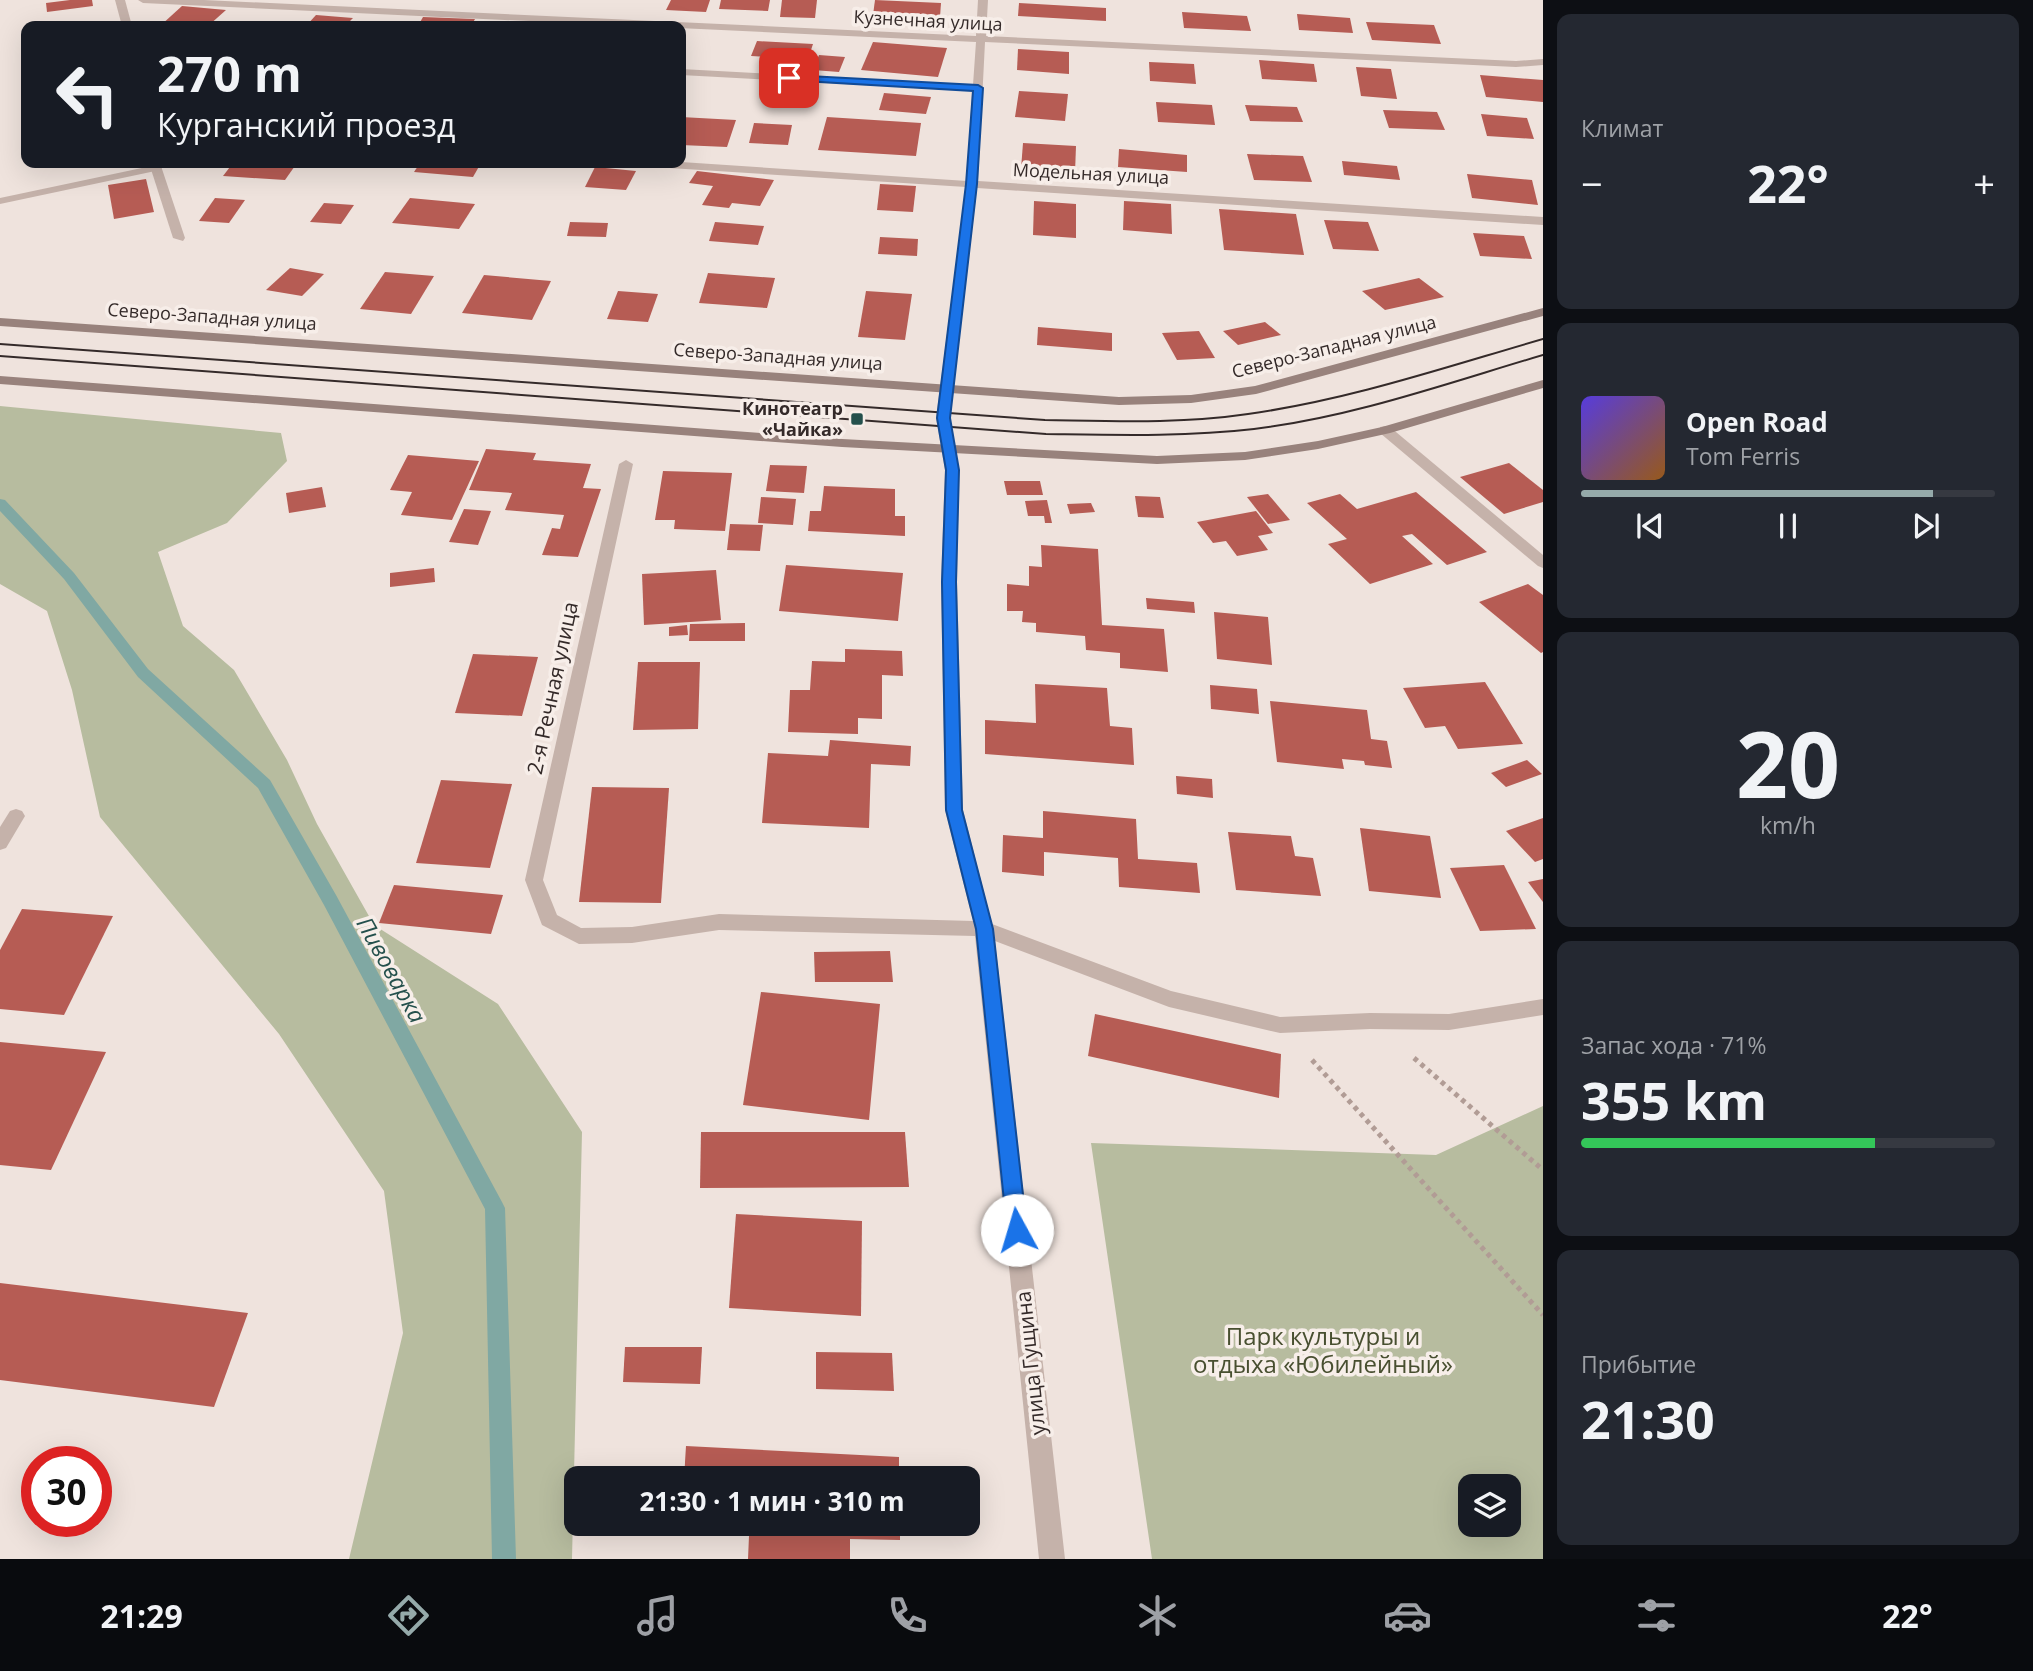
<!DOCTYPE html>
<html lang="ru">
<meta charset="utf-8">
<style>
:root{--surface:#171b24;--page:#242831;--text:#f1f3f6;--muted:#9ea1a6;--line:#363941;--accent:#95aaaa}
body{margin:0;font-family:"Open Sans",sans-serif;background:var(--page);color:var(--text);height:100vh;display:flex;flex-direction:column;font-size:26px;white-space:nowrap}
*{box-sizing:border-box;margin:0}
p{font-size:23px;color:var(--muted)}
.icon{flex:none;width:38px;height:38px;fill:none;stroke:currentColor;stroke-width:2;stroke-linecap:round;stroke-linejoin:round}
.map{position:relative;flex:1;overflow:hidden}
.panel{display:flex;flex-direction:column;gap:14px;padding:14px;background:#0d0f14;width:490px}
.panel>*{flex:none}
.guide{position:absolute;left:21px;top:21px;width:665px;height:147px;border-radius:14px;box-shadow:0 7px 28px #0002;background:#171b24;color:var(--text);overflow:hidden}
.controls{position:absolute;left:1458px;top:1474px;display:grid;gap:14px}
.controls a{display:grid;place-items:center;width:63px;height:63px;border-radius:14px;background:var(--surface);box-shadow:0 7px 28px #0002;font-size:35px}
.speed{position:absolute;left:21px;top:1446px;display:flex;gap:14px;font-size:35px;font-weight:700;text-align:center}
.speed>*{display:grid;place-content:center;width:91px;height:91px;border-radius:50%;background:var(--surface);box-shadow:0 7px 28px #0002;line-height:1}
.speed .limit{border:10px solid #d22;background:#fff;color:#111}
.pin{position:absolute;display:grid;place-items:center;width:60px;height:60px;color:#fff;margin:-30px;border-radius:14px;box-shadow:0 4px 10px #0006}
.me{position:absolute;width:77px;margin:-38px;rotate:354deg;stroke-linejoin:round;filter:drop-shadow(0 0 5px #0008)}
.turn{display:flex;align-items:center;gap:24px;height:147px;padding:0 21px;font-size:32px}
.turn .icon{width:91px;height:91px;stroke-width:2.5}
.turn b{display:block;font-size:49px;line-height:60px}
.big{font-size:52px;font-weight:700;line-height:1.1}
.panel .tile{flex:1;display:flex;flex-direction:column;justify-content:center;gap:10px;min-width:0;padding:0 24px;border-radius:14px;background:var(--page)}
.panel .dial{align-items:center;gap:0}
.dial b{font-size:91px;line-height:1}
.song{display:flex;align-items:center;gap:21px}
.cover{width:84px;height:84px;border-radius:10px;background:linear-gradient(135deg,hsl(250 70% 55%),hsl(30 70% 35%))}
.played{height:7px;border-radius:4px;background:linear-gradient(90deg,var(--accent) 85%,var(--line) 85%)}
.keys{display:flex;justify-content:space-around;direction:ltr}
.heat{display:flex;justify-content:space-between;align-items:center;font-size:38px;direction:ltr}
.charge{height:10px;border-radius:5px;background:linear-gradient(90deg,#34c759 71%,var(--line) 0)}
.trip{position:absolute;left:564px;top:1466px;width:416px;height:70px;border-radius:14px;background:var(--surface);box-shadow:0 7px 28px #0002;font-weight:700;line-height:70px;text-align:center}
.tab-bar{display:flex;height:112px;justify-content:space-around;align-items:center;background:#090b0e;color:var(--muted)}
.tab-bar .icon{width:49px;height:49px}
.tab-bar .active{color:var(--accent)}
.tab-bar b{font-size:32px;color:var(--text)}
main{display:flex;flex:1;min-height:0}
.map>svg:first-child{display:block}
</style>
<main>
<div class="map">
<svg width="1543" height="1559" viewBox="0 0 1543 1559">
<rect width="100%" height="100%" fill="#efe3dd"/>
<!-- green -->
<g fill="#b7bc9f" fill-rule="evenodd">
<path d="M0,406L281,433L287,461L227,523L158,552L183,626L234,670L287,760L317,824L374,925L498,1004L582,1132L572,1559H349L403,1333L384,1191L279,1034L100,817L72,690L47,611L0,584Z"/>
<path d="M1543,1106V1559H1152L1091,1143L1436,1155ZM1470,1486H1508V1524H1470Z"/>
</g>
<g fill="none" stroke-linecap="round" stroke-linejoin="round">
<!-- stream -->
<path fill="#80a8a3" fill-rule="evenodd" d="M0,499L5,500L74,573L148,669L270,780L336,895L502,1202L505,1208L516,1559H492L485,1209L324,905L258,788L138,677L64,579L0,511Z"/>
</g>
<!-- building -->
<g fill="#b65c54">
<path d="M70,0H92L93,6L47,12L46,3Z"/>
<path d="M671,0H710L706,12L666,10Z"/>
<path d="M721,0H770L768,11L719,9Z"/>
<path d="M782,0H817L815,18L780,17Z"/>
<path d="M875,0L941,3L940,17L873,15Z"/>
<path d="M1019,3L1106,8V21L1018,16Z"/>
<path d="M182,6L226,10L208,26H160Z"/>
<path d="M1182,12L1247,16L1251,31L1184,28Z"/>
<path d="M1297,14L1350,18L1353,33L1299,30Z"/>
<path d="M316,15L353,18L345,26H306Z"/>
<path d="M423,17L475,19L471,26H418Z"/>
<path d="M1366,22L1434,25L1441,44L1372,40Z"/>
<path d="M757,41L813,44L808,59L751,56Z"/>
<path d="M873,42L947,48L938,77L861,70Z"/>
<path d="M1018,49L1069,52V74L1017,70Z"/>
<path d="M819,55L845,57L839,72L813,70Z"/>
<path d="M1259,60L1314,64L1317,82L1262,79Z"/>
<path d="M1149,62L1194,64L1196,84L1150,81Z"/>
<path d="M1356,67L1391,69L1397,99L1361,96Z"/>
<path d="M1480,75L1543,80V102L1486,97Z"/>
<path d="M767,80L816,83L811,101L762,98Z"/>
<path d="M1019,91L1068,94L1065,121L1015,117Z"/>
<path d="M884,93L931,97L926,114L879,110Z"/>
<path d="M1156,102L1212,105L1215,125L1158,122Z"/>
<path d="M1245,105L1297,107L1303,122L1250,121Z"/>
<path d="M1383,110L1437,112L1445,130L1389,128Z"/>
<path d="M1481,114L1527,118L1534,139L1487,136Z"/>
<path d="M681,117L736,120L727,147L681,145Z"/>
<path d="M827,117L921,123L916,156L818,150Z"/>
<path d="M754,123L792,125L788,145L749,143Z"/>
<path d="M1023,143L1076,146L1075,173L1021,169Z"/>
<path d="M1119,149L1187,155V172L1118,167Z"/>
<path d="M1247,154L1303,156L1312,182L1254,180Z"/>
<path d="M1342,161L1397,166L1400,180L1344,175Z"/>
<path d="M233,163H297L285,180L223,176Z"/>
<path d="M420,163H481L473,177L414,172Z"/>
<path d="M595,167L636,171L626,190L585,187Z"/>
<path d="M697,171L774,180L760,206L732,203L729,208L702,205L713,186L689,183Z"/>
<path d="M1467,174L1532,180L1538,205L1472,198Z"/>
<path d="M146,179L154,212L114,219L108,185Z"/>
<path d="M880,184L916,186L913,212L877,210Z"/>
<path d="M215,198L245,200L229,223L199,221Z"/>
<path d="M410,198L475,204L459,229L392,223Z"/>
<path d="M1034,201L1076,204V238L1033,235Z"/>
<path d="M1124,201L1171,204L1172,234L1123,230Z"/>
<path d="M324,203L354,205L341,224L310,222Z"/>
<path d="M1219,209L1296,214L1304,255L1224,250Z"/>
<path d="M1324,220L1368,222L1379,251L1333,249Z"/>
<path d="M570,222L608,223L606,237L567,236Z"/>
<path d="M715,222L764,226L758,245L709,241Z"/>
<path d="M1473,233L1524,236L1532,259L1480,256Z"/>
<path d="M880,237L918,239L917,256L878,254Z"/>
<path d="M290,268L324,274L302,296L266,290Z"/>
<path d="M385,272L434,276L411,314L360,309Z"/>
<path d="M708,273L775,278L767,308L699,303Z"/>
<path d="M484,275L551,281L532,320L462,313Z"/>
<path d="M1419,278L1444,297L1385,310L1362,291Z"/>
<path d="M618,291L658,294L648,322L607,319Z"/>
<path d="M866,291L912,294L905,340L858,337Z"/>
<path d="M1265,322L1281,335L1238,345L1223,331Z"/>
<path d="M1038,327L1112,333V351L1037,345Z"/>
<path d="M1199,331L1215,358L1177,360L1162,333Z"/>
<path d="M486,449L536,453L533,460L591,464L583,488L601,489L578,557L542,555L552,528L560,529L564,515L505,510L512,493L469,490Z"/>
<path d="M408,455L479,461L452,520L401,515L412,492L390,490Z"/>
<path d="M1509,463L1543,490V502L1504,514L1460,477Z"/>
<path d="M770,465L807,466L804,493L766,491Z"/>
<path d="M663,471L732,473L725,531L674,529L675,520H655Z"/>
<path d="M1004,481H1040L1043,495H1007Z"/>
<path d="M824,486L895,489V516H905V536L808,531L810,511H821Z"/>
<path d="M322,487L326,507L289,513L286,493Z"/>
<path d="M1416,492L1487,552L1447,565L1412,534L1402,536L1433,564L1370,584L1328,544L1347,539L1307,503L1340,494L1357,509Z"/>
<path d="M1268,494L1290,520L1268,524L1247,497Z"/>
<path d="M1135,496L1160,497L1164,518L1138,517Z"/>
<path d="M761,497L796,499L793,525L758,523Z"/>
<path d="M1047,500L1052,523H1045L1044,516H1028L1025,501Z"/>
<path d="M1091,503L1095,512L1070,514L1067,504Z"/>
<path d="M464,509L491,511L478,545L449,542Z"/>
<path d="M1256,511L1273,533L1258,536L1268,550L1237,556L1226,541L1213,543L1197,522Z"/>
<path d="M730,524L763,525L760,551L727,550Z"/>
<path d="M1041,545L1098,549L1102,625L1164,629L1168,672L1120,668V653L1086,650L1085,636L1036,632V623L1022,622L1023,611H1007V584L1029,586V566L1042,567Z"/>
<path d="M786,565L903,573L898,621L779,611Z"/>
<path d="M434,568L435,582L390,587V573Z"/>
<path d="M716,570L721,620L644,625L642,574Z"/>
<path d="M1528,584L1543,595V652L1541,653L1479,602Z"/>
<path d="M1146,598L1194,602L1195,613L1147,609Z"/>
<path d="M1214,612L1268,617L1272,665L1217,659Z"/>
<path d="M745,623V641H689L690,624Z"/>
<path d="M687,625L688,635L669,636V627Z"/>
<path d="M845,649L902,651L903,676L882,675V719L858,718V734L788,732L790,690H810L812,661L845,662Z"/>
<path d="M473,654L538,657L522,716L455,713Z"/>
<path d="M638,662H700L698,729L633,730Z"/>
<path d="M1485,682L1523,744L1458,749L1445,726L1425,728L1403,688Z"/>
<path d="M1035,684L1107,688L1110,726L1132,728L1134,765L985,754V720L1036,723Z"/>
<path d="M1210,685L1257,689L1259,714L1211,709Z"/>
<path d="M1270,701L1367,710L1371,739L1387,741L1392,768L1365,765L1364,761L1342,759L1344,769L1277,762Z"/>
<path d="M830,740L911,746L910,766L871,764L869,828L762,823L768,753L828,756Z"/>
<path d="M1527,760L1542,774L1506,787L1491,773Z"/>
<path d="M1176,776L1212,779L1213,798L1177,794Z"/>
<path d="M441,780L512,784L490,868L416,863Z"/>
<path d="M592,787L669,788L661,903L579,902Z"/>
<path d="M1043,811L1136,819L1138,859L1197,863L1200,893L1119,887L1118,858L1044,852V876L1002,872L1003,835L1043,838Z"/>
<path d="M1543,818V859L1535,862L1506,831Z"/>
<path d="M1360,828L1430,836L1441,898L1369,891Z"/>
<path d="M1228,832L1291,836L1295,856L1313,858L1321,896L1236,890Z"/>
<path d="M1504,865L1536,929L1480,931L1450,868Z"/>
<path d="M1543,879V902L1528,882Z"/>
<path d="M394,885L503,895L491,934L379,923Z"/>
<path d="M22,909L113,916L64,1015L0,1009V950Z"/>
<path d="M890,951L893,982H815L814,952Z"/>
<path d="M761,992L880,1004L869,1120L743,1105Z"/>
<path d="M1095,1014L1281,1054L1279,1098L1088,1056Z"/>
<path d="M0,1042L106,1052L51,1170L0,1165Z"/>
<path d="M701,1132H905L909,1187L700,1188Z"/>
<path d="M736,1214L862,1221L861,1316L729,1308Z"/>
<path d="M0,1283L248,1313L214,1407L0,1380Z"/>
<path d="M625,1347H702L700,1384L623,1382Z"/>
<path d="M816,1352L892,1353L894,1391L816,1389Z"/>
<path d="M686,1446L899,1457V1479H684Z"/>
<path d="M680,1524H900V1540L850,1539V1559H748L749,1536L679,1534Z"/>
</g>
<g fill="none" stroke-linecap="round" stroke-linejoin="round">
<!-- path -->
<g stroke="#b19c95" stroke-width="5" stroke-dasharray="4.5 4.5" stroke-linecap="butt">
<path d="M1414,1058L1543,1170"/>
<path d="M1312,1060L1543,1315"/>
</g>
<!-- service -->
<g fill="#c5b2aa" fill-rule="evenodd">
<path d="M156,165L162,168L160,170L0,204V198Z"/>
<path d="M1385,426L1390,427L1543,555V568L1538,566L1380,433V427Z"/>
</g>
<!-- minor -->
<g fill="#c5b2aa" fill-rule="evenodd">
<path d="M115,0H125L132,26H122Z"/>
<path d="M138,0H204L976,36L978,0H988L986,36L1516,61L1543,59V65L1516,67L985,42L978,181L1543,217V225L977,188L950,418L959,470L957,582L963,810L992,924L1171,991L1280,1017L1370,1013L1449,1014L1543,999V1015L1449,1030L1370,1029L1280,1033L1169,1007L995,941L1065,1559H1039L975,936L719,930L632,943L579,944L542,925L525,880L619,464L626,460L633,464L543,880L557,915L581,928L632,927L719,914L973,921L945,810L941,582L945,470L936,418L966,187L638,166L632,163L681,162L967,181L972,91L681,75V69L973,85L976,42L143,3Z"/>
<path d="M149,163H160L185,238L183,241L173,238Z"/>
<path d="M16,809L22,811L25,816L6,848L0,850V827L10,811Z"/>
</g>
<!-- secondary -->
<g fill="#98827c" fill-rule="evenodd">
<path d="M1543,308V316L1256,394L1191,403L1119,405L0,326V318L1119,397L1191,395L1255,386Z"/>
<path d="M0,376L842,439L1157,456L1245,452L1318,441L1382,427L1543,380V388L1390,433L1318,449L1245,460L1157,464L842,447L0,384Z"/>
</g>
<!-- tram -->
<g stroke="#342a29" stroke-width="2">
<path d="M0,344L1045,420C1112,421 1181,424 1248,414C1349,400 1446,367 1543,339"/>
<path d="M0,356L1046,434C1115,435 1185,437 1254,429C1353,417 1448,383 1543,355"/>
</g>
</g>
<!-- route -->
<path fill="#1a73e8" stroke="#114b97" stroke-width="2" d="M789,75L978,85L983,88L977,184L950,418L959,470L956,582L962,810L993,929L1027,1230L1024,1237L1017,1240L1010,1237L1007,1230L976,929L946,810L942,582L946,470L937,418L966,184L973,91L786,80V76Z"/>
<!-- markers -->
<rect fill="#24504c" stroke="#f7eee9" stroke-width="2.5" x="850" y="412" width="14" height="14" rx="3.5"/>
<g text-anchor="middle" stroke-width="7" stroke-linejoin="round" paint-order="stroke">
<!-- far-street labels -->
<g font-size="18" fill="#342a29" stroke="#f7eee9">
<text transform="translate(928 21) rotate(3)" y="6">Кузнечная улица</text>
<text transform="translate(1091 174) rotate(3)" y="6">Модельная улица</text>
<text transform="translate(212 317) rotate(4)" y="6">Северо-Западная улица</text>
<text transform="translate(1334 347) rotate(-14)" y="6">Северо-Западная улица</text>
<text transform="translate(778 357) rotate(4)" y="6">Северо-Западная улица</text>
</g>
<!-- far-poi labels -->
<g font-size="18" font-weight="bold" fill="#342a29" stroke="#f7eee9" text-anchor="end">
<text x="843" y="415">Кинотеатр<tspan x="843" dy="21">«Чайка»</tspan></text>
</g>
<!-- street labels -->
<g font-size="21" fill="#342a29" stroke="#f7eee9">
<text transform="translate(553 688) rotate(-78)" y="7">2-я Речная улица</text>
<text transform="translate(1031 1363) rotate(-96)" y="7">улица Гущина</text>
</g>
<!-- water labels -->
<g font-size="23" font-style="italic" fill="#24504c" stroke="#f7eee9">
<text transform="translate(391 970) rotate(61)" y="8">Пивоварка</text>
</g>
<!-- near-park labels -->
<g font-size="24" fill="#484f30" stroke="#f7eee9">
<text x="1323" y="1345">Парк культуры и<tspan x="1323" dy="28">отдыха «Юбилейный»</tspan></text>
</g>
</g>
</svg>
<div class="controls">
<a><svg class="icon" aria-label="layers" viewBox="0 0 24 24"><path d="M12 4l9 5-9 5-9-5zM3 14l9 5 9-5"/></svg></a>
</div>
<div class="speed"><div class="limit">30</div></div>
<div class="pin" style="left:789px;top:78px;background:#d93025"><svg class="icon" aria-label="arrive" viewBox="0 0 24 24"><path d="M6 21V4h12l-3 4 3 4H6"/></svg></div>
<svg class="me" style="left:1017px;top:1230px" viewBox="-20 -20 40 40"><circle r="19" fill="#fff"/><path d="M0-13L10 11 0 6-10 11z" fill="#1a73e8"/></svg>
<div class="trip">21:30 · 1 мин · 310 m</div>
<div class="guide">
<div class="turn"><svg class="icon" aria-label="left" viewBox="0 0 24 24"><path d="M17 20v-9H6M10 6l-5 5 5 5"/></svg><div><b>270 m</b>Курганский проезд</div></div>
</div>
</div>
<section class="panel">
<div class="tile"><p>Климат</p>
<div class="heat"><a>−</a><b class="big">22°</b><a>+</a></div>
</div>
<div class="tile">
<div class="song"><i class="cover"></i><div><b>Open Road</b><p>Tom Ferris</p></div></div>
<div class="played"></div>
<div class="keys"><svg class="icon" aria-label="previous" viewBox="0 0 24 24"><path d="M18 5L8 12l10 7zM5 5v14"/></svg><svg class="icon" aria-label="pause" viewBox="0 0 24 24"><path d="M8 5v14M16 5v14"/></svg><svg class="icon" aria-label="next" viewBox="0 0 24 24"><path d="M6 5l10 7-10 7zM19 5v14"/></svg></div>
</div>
<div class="tile dial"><b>20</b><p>km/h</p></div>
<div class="tile"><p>Запас хода · 71%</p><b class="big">355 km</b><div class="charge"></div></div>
<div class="tile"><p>Прибытие</p><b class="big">21:30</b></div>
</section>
</main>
<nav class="tab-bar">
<b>21:29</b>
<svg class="icon active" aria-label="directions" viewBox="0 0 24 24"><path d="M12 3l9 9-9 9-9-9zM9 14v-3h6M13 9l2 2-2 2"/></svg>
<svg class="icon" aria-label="music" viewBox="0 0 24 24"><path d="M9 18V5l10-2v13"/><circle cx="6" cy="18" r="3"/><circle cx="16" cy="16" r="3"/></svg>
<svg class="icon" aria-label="phone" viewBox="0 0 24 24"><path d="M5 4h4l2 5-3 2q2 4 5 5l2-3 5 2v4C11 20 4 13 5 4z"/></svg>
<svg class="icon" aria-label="climate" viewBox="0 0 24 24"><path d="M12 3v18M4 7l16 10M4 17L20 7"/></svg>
<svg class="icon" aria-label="car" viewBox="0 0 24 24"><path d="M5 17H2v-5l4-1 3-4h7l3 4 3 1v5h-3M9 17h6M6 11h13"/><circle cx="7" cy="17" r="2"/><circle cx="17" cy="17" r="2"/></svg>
<svg class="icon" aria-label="filters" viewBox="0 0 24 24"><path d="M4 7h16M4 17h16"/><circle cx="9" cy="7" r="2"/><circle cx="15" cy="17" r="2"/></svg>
<b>22°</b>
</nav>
